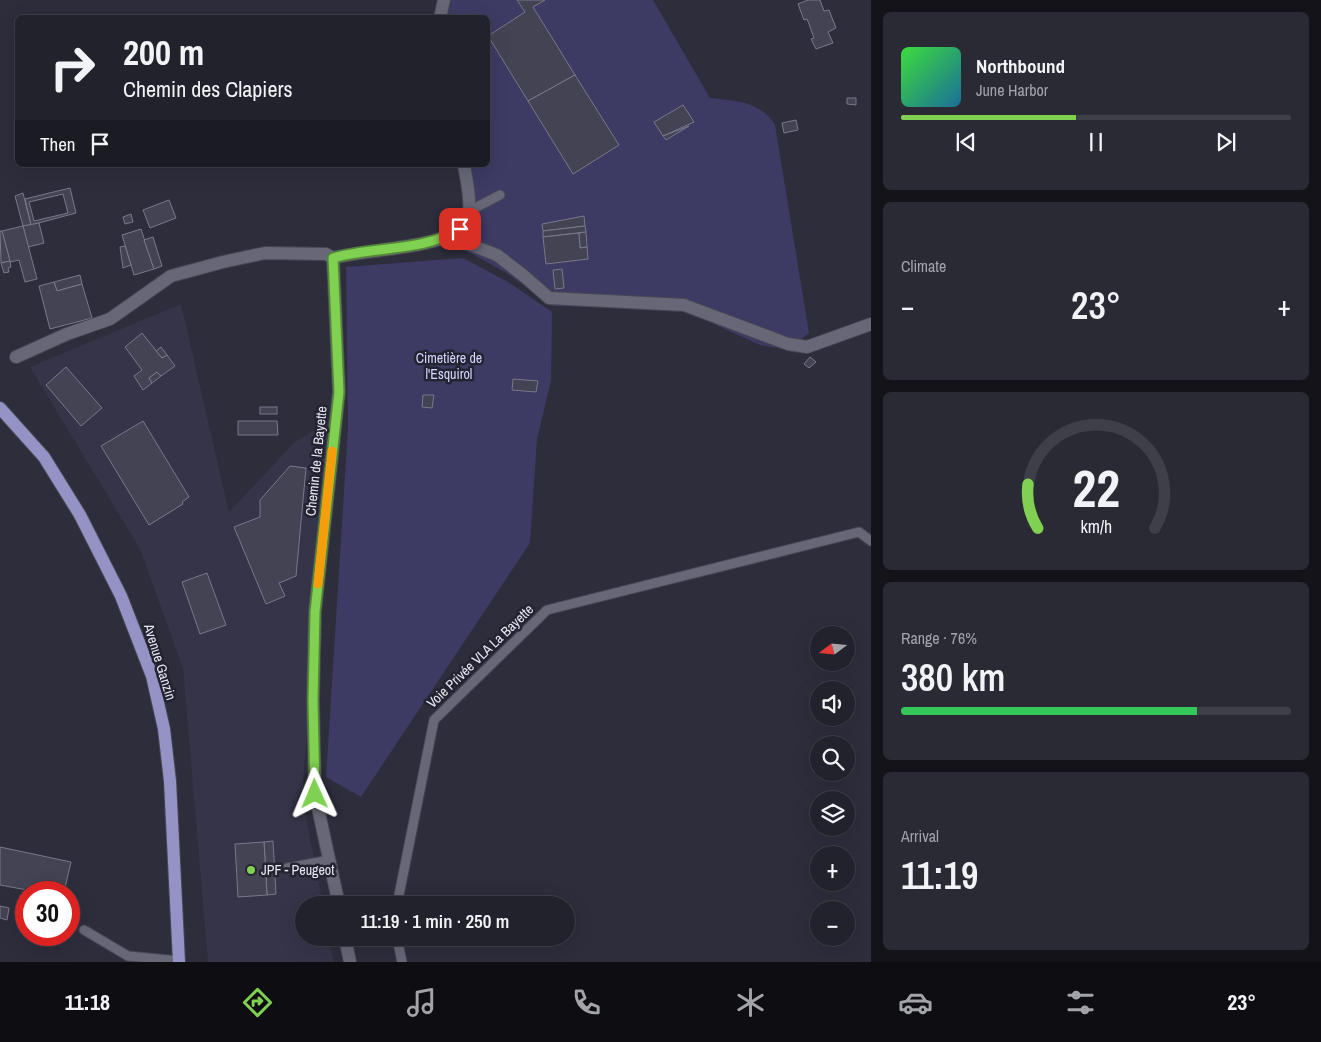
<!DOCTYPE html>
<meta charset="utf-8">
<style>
:root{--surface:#22222d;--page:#2a2a35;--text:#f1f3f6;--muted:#a2a4aa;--line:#3f3f49;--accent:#80d051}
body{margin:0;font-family:"Archivo Narrow",sans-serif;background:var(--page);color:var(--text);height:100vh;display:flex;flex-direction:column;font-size:19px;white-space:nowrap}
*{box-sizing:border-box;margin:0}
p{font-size:16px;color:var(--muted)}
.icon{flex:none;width:28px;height:28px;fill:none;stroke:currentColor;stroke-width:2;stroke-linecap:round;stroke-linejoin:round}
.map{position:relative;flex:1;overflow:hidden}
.panel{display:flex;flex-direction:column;gap:12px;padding:12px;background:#131319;width:450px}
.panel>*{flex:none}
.guide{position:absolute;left:15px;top:15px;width:475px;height:152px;border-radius:8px;box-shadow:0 5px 20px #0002,0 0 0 1px var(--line);background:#22222d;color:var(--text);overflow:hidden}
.needle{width:32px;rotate:254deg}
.tools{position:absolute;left:810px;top:626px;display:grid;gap:10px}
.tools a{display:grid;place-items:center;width:45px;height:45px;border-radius:50%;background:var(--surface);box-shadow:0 5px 20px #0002,0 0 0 1px var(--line);font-size:25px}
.speed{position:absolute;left:15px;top:881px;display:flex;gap:10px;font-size:25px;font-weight:700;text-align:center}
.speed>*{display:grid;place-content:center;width:65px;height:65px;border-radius:50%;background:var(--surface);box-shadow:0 5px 20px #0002,0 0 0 1px var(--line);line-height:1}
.speed .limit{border:8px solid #d22;background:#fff;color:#111}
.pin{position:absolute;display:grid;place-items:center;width:42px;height:42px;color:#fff;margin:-21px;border-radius:10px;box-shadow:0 2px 8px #0006}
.me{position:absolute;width:55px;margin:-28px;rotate:359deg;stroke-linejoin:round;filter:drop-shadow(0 0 4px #0008)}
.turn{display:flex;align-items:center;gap:18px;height:105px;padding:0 25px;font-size:22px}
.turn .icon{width:65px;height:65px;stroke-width:2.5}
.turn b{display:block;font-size:35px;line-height:42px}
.then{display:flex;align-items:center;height:48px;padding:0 25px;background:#0003;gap:10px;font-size:19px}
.big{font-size:38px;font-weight:600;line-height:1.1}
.panel .tile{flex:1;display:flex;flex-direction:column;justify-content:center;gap:8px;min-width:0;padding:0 18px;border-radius:8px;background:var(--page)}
.panel .dial{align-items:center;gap:0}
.dial svg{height:130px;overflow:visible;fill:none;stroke:var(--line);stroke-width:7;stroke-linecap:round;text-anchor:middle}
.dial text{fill:var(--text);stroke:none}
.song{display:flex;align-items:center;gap:15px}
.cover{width:60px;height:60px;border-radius:8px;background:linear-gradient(135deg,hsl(120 70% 55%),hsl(200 70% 35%))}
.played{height:5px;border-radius:2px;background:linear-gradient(90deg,var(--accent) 45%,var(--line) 45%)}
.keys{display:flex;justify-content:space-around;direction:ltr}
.heat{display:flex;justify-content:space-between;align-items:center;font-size:28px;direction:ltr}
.charge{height:8px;border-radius:4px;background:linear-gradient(90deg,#34c759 76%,var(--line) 0)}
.trip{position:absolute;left:295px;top:896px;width:280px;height:50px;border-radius:25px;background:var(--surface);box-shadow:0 5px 20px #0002,0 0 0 1px var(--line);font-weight:600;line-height:50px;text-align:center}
.tabs{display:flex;height:80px;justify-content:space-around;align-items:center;background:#0e0e12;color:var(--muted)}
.tabs .icon{width:35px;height:35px}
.tabs .current{color:var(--accent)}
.tabs b{font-size:22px;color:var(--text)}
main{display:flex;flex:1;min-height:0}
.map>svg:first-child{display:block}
</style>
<main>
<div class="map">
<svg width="871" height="962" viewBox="0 0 871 962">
<rect width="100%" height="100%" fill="#2d2d3c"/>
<!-- built -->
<path fill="#353449" d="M181,304L229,512L295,442L331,420L302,796L323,905H304V938H329L334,962H208L183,668L140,549L30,367Z"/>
<!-- green -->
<g fill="#3d3a64">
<path d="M451,0H653L710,98C735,101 761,101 775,125L809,333L788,350L760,345L679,308L553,306L505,272L472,254L451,245L475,237L476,214L469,165H488V18H447Z"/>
<path d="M463,258L508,282L552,312L551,381L537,439L530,543L361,797L326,777L348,427L346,267Z"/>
</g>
<!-- building -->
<g fill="#434353" stroke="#79798b" fill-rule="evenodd">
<path d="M517,0H545L533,7L575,75L528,101L488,36L525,12Z"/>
<path d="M808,0H820L824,11L829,10L836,28L828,32L833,43L816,49L811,39L814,38L809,24L807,19L804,20L798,4Z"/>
<path d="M575,75L619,145L573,174L528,101Z"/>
<path d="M847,98H856V105L847,104Z"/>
<path d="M683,105L694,122L663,136L654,122Z"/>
<path d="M796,120L798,130L784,133L782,123Z"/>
<path d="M689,126L666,140L663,136Z"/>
<path d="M70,188L76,213L31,225L25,199ZM63,194L68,213L34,221L29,202Z"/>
<path d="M23,193L31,225L23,226L15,196Z"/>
<path d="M169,200L176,218L150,228L143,210Z"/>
<path d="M131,214L133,222L125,224L123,217Z"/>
<path d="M584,216L585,226L543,231L542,224Z"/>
<path d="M39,223L44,243L28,247L23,226Z"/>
<path d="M23,226L37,279L25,282L19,260L10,262L2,231Z"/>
<path d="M585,226L586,232L543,237V231Z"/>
<path d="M141,229L154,269L134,275L122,235Z"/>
<path d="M0,231H2L10,261L1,263Z"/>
<path d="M586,232L587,247L580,248L579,233Z"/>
<path d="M579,233L580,248L587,247L588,259L546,264L543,237Z"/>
<path d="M153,237L162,266L154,269L144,240Z"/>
<path d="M125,246L131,265L123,268L120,247Z"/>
<path d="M10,261L11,267L8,268L9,272L4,273L1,263Z"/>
<path d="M562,269L564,288L555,289L553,270Z"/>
<path d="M80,275L82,284L57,291L54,282Z"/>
<path d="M54,282L57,291L82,284L92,318L50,329L39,286Z"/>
<path d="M142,333L162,358L167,355L175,366L161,376L157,372L149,378L152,383L143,390L134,376L142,370L125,347Z"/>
<path d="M161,347L167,355L162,358L156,351Z"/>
<path d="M810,357L816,362L809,368L804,364Z"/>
<path d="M66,367L102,408L81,426L46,385Z"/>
<path d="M157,372L161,376L152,383L149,378Z"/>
<path d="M513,379L538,381L536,392L512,390Z"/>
<path d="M423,395H434L432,408L422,407Z"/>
<rect x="260" y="407" width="17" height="7"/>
<path d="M143,421L189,497L182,502L183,504L149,525L101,446Z"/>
<path d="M238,421H277L278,435H238Z"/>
<path d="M290,466L306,468L296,576L279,583L285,596L266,604L234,527L260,517V500Z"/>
<path d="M207,573L226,625L200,634L182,582Z"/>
<path d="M273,841L276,894L267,895L264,842Z"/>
<path d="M264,842L267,895L238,897L235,844Z"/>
<path d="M0,847L71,862L64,892H38L0,885Z"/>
<path d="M0,906L9,908L7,920L0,918Z"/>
</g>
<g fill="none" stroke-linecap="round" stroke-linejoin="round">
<defs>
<g id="service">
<path d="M469,211L500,195"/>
<path d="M287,868L330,860"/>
<path d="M397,905L434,720L547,610L859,532L871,541"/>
<path d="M84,930L128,956L179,961"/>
<path d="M397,938L402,962"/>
</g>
<g id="minor">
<path d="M440,18L444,0"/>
<path d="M448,236L497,255L524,276L549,298L684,305L788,344L807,347L871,324"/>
<path d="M333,258L339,392L315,611L313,700L315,794L339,905"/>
<path d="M16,357L67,334L110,319L171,276L223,262L265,253L326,254L333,258C361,250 443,248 460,228C463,225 468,216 469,211C471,199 466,177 464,165"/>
<path d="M345,938L350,962"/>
</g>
<path id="primary" d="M0,408L44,457L80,515L121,596L152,676L164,729L170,781L179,962"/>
</defs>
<!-- service casing -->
<use href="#service" stroke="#484854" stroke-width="11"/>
<!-- minor casing -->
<use href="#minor" stroke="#484854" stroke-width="14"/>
<!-- primary casing -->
<use href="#primary" stroke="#484854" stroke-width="14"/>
<!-- service -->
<use href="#service" stroke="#676778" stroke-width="9"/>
<!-- minor -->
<use href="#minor" stroke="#676778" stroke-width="12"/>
<!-- primary -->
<use href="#primary" stroke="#9592c6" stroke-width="12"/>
</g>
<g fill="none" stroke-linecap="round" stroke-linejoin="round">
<defs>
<path id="route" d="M315,794L313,700L315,612L339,392L333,258C374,246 423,252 460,229"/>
</defs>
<!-- route casing -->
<use href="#route" stroke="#538735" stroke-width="12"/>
<!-- route -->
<use href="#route" stroke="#80d051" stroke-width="9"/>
<!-- slow -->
<path stroke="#f59e0b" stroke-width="9" d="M318,584L332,451"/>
</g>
<!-- markers -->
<circle fill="#80d051" stroke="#232331" stroke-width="2" cx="251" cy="870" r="5"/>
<g text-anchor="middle" stroke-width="5" stroke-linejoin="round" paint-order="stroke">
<!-- park labels -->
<g font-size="14" fill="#d5d5ff" stroke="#232331">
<text x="449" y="363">Cimetière de<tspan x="449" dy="16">l'Esquirol</tspan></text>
</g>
<!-- street labels -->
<g font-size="14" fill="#e8e8f2" stroke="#232331">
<text transform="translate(316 461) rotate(-84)" y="5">Chemin de la Bayette</text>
<text transform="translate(480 656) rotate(-44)" y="5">Voie Privée VLA La Bayette</text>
<text transform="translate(160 662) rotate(73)" y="5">Avenue Ganzin</text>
</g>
<!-- poi labels -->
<g font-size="14" fill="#e8e8f2" stroke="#232331" text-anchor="start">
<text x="261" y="875">JPF - Peugeot</text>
</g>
</g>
</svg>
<div class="tools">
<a><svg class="needle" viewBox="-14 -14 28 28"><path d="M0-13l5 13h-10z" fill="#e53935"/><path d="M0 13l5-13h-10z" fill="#a2a4aa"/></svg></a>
<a><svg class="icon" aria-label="sound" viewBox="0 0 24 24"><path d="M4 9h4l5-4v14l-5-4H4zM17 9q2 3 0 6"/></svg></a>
<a><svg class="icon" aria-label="search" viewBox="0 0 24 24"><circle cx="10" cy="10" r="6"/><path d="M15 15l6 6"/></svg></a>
<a><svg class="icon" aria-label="layers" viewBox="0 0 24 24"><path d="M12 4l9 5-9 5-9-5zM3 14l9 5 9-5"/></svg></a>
<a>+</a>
<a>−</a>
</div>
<div class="speed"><div class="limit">30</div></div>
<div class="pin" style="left:460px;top:229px;background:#d93025"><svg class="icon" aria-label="arrive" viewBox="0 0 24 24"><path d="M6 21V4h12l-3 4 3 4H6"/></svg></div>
<svg class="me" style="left:315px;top:794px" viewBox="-20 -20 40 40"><path d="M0-17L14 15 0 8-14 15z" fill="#80d051" stroke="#fff" stroke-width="4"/></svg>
<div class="trip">11:19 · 1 min · 250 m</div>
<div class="guide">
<div class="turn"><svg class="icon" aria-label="right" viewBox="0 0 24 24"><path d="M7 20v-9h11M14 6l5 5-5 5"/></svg><div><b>200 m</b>Chemin des Clapiers</div></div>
<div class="then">Then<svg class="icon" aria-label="arrive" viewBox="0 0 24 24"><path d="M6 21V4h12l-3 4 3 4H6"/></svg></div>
</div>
</div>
<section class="panel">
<div class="tile">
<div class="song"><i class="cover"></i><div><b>Northbound</b><p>June Harbor</p></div></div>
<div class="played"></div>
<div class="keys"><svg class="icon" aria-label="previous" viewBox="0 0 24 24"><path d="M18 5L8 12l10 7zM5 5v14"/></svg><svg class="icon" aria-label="pause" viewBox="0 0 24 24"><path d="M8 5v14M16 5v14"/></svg><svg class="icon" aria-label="next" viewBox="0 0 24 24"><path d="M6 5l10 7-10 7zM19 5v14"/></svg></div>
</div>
<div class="tile"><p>Climate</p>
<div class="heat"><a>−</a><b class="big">23°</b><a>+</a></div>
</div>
<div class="tile dial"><svg viewBox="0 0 100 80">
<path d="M14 69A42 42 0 1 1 86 69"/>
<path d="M14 69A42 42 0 0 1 8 42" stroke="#80d051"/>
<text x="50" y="56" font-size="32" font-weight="700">22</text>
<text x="50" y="72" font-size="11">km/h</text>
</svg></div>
<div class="tile"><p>Range · 76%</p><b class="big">380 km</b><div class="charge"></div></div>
<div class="tile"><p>Arrival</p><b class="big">11:19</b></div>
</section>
</main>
<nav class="tabs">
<b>11:18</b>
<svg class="icon current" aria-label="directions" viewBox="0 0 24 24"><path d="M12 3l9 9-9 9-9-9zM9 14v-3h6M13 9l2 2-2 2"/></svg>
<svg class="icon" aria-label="music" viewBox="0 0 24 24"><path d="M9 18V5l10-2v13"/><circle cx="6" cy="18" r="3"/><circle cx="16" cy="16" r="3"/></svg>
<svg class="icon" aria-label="phone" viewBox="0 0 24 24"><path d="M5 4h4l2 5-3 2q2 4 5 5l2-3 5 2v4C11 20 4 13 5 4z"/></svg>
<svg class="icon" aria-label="climate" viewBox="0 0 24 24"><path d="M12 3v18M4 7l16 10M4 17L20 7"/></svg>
<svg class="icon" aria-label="car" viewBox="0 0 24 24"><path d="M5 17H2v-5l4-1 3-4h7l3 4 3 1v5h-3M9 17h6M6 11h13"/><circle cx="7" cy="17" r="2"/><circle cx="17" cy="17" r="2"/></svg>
<svg class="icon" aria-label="filters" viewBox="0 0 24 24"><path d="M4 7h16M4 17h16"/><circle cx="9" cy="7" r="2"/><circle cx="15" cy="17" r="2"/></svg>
<b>23°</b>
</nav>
